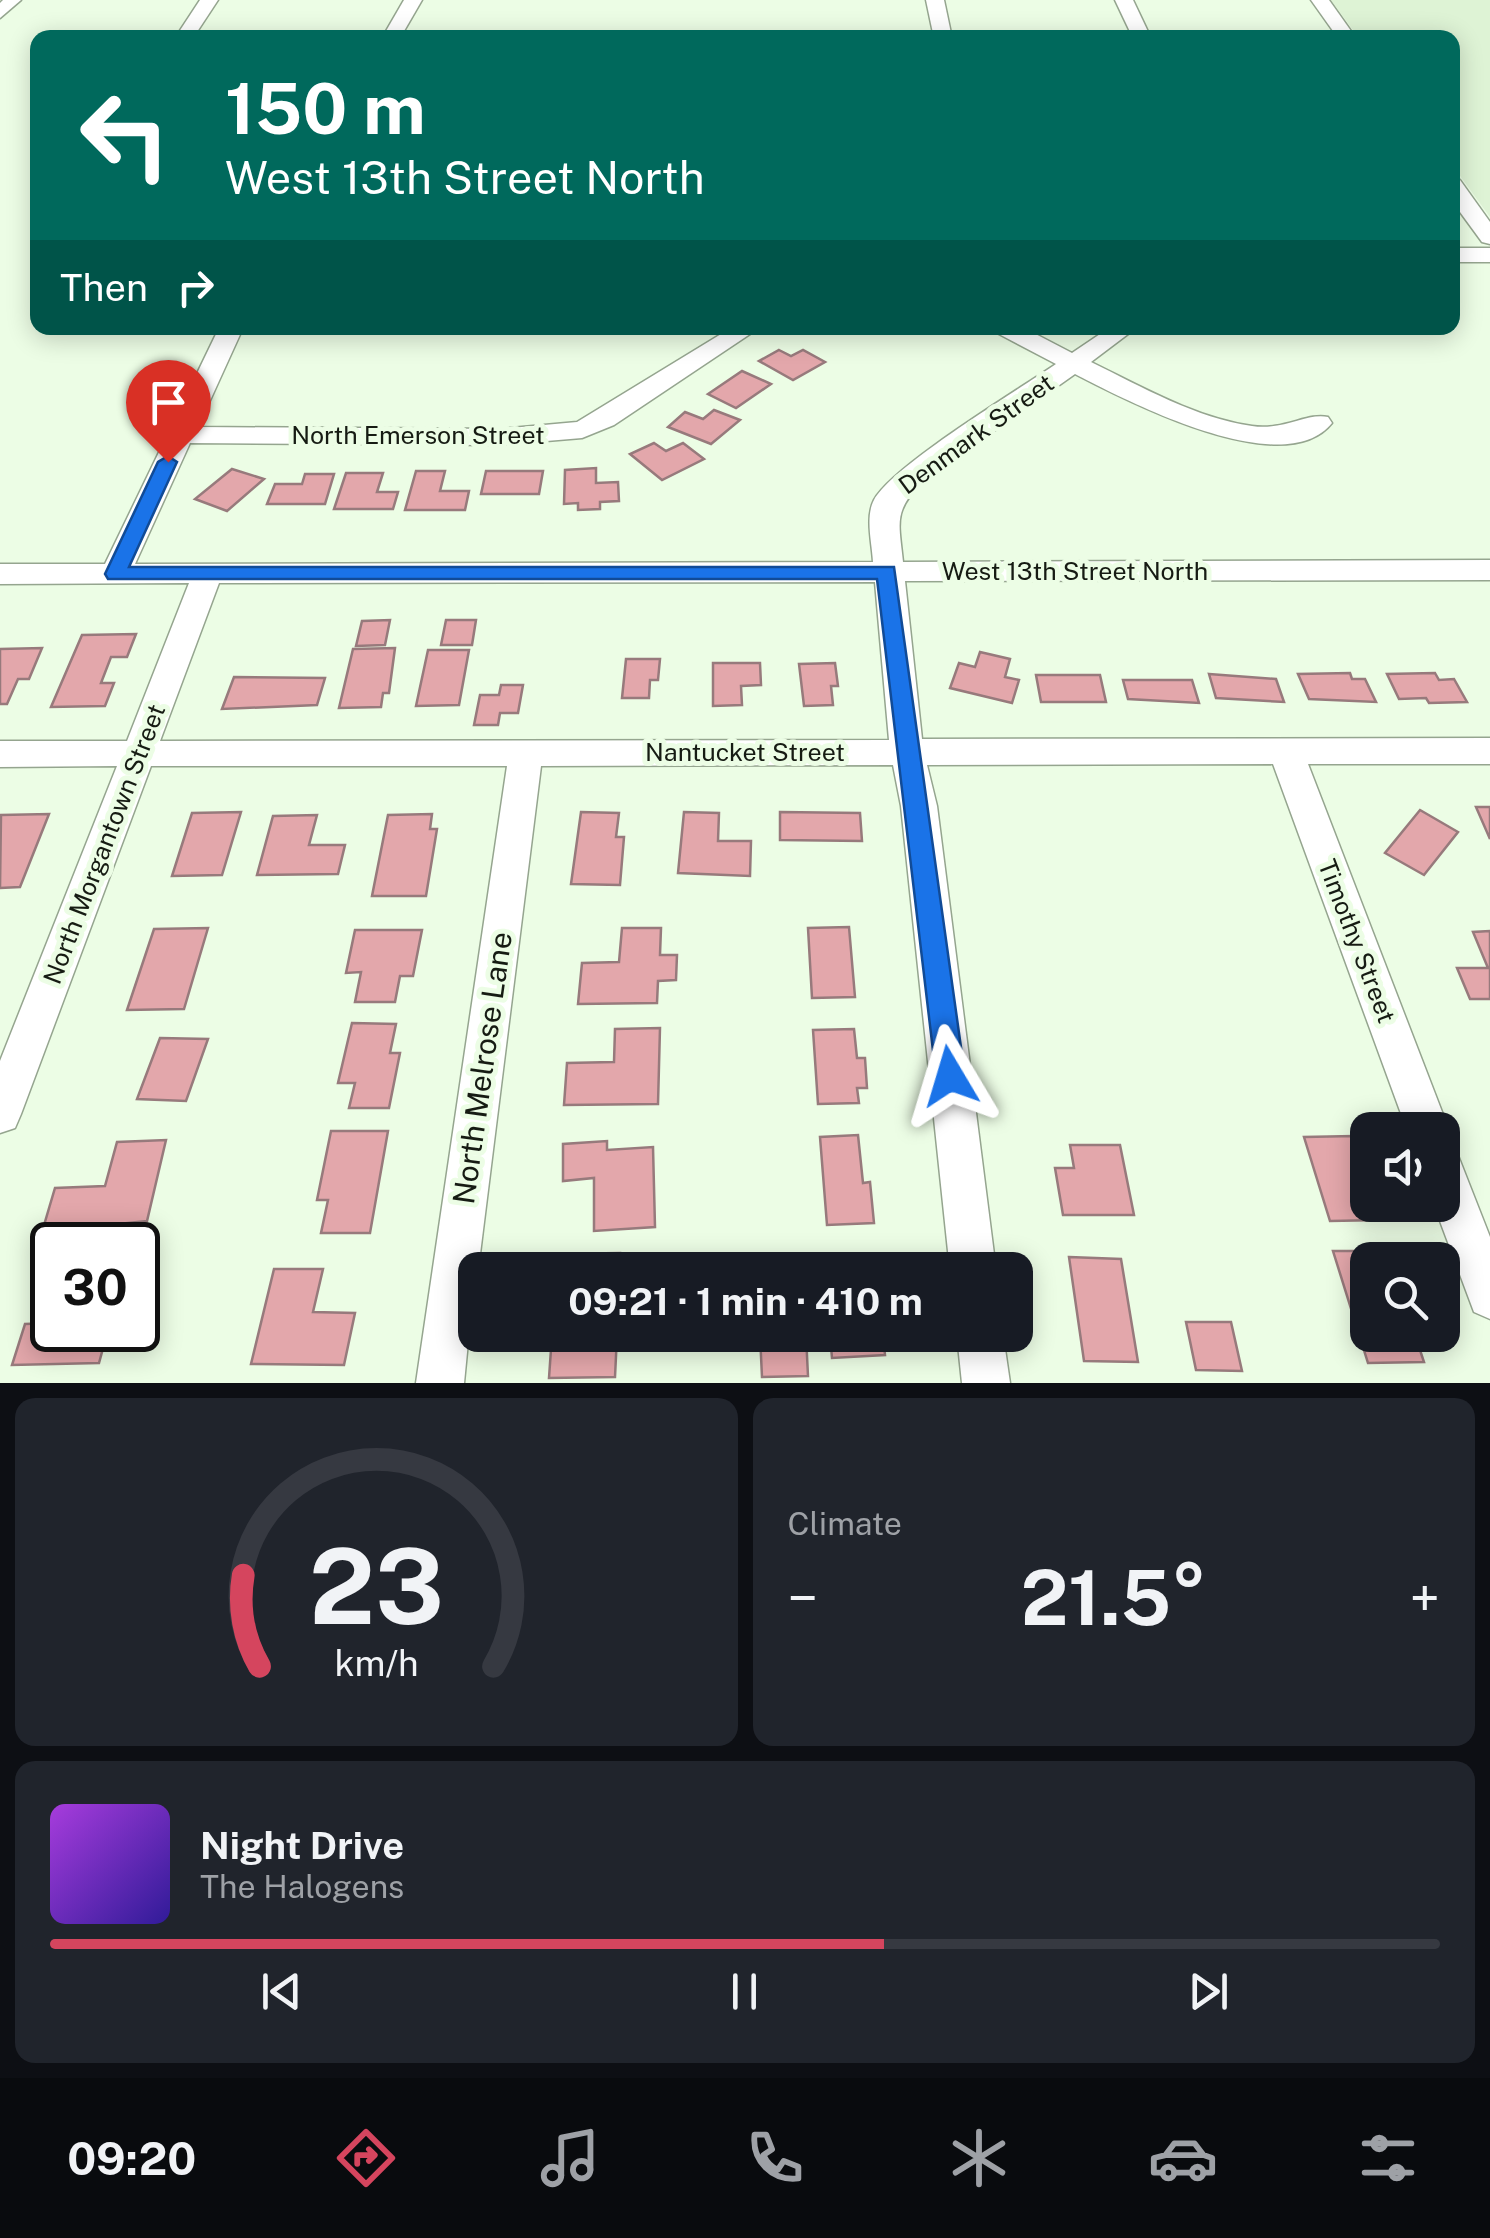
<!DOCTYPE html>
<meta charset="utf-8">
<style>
:root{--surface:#171b24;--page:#20242c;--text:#f1f3f6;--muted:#9ea1a6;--line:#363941;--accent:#d5455e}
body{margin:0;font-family:"Public Sans",sans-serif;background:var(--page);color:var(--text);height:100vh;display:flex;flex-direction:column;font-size:38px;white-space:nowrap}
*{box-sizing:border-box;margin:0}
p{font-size:32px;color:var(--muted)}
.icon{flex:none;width:55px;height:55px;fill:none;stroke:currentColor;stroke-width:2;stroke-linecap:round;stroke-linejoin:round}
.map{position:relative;height:1383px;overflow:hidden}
.panel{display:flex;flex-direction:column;gap:15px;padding:15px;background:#0d0f14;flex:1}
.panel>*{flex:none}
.hud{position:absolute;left:30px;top:30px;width:1430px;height:305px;border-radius:20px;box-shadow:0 5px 25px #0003;background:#00695c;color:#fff;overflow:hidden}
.buttons{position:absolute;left:1350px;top:1112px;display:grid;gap:20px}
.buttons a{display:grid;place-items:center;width:110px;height:110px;border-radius:20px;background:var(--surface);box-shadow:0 5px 25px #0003;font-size:50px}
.speed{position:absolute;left:30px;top:1222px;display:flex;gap:20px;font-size:50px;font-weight:700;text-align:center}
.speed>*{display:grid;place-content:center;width:130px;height:130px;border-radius:50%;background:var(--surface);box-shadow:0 5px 25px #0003;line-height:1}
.speed .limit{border:5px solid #111;border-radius:15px;background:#fff;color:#111}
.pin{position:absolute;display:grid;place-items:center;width:85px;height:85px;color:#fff;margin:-102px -42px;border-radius:50% 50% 50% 0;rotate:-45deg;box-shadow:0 0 10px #0007}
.pin .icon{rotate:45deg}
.me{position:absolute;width:110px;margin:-55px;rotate:353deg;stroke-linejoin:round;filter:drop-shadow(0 0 8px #0008)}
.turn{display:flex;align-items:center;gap:35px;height:210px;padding:0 30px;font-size:45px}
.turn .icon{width:130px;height:130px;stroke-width:2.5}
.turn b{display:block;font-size:70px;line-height:85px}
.then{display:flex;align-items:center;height:95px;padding:0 30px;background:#0003;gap:20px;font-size:38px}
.big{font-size:75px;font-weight:700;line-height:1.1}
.panel .card{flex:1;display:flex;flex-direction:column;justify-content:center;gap:15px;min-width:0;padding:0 35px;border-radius:20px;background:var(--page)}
.panel .dial{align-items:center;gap:0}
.dial svg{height:260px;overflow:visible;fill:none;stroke:var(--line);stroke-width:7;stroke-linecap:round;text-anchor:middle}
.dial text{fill:var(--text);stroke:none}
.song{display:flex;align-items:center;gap:30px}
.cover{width:120px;height:120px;border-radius:15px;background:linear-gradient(135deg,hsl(280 70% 55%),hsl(250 70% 35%))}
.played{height:10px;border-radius:5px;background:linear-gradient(90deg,var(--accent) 60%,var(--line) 60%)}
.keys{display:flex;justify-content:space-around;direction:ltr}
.heat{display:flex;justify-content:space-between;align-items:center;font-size:55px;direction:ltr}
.panel .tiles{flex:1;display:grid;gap:15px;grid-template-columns:1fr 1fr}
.card:last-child{grid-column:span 2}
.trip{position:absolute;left:458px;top:1252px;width:575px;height:100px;border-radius:20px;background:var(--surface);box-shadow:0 5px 25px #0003;font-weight:700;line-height:100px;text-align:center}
.menu{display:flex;height:160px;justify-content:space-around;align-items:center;background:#090b0e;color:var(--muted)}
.menu .icon{width:70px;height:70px}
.menu .current{color:var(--accent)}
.menu b{font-size:45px;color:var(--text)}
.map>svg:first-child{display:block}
</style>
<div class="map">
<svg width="1490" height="1383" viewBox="0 0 1490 1383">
<rect width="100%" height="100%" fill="#ecfde5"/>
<!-- built -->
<path fill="#def3d5" d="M1331,0H1490V217L1453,166L1452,38L1358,37Z"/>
<!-- building -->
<g fill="#e3a7ab" stroke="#977a7c" stroke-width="2.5">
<path d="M779,350L791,356L803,350L825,362L793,380L759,361Z"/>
<path d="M742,371L771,384L736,408L708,394Z"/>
<path d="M714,410L740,420L711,444L668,427L685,412L703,419Z"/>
<path d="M654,443L666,451L683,443L704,459L662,480L630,454Z"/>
<path d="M596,468V483L618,482L619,501L600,502V509L578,510V503L564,504L565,470Z"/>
<path d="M232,469L264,479L227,511L195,499Z"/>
<path d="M416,471H445L440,491H469L465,510H405Z"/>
<path d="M486,471H543L539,494H481Z"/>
<path d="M346,473H383L377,492H398L393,509H334Z"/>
<path d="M305,474H334L325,504H267L275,484H302Z"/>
<path d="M390,620L385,645L356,646L362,621Z"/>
<path d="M446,620H476L472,645H441Z"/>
<path d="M136,634L127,657H111L101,683H114L105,706L51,707L82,635Z"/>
<path d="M42,648L29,679H18L7,704H0V649Z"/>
<path d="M395,648L389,693H383L381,707L339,708L353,649Z"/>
<path d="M428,650H469L459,705L416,706Z"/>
<path d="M980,652L1010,659L1005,677L1019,680L1012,703L950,688L959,663L975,667Z"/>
<path d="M626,659H660L658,680H650L649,698H622Z"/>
<path d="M713,663H760L761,685L741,686L742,705L713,706Z"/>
<path d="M835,663L838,686H831L833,705L804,706L799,664Z"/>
<path d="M1350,673L1352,679H1365L1376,702L1309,699L1298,674Z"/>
<path d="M1435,673L1439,680L1454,679L1467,702L1429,703L1426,698L1399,699L1387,674Z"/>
<path d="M1209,674L1276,679L1284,702L1216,698Z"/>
<path d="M1036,675H1100L1106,702H1041Z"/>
<path d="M234,677L325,678L317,705L222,709Z"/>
<path d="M1123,680H1192L1199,703L1128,699Z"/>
<path d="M501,685H523L518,713H500L498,725H474L480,695H499Z"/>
<path d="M1476,807H1490V839Z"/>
<path d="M1420,810L1458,832L1424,875L1385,853Z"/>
<path d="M241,812L222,875L172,876L192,813Z"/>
<path d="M581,812L619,813L616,837H624L620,885L571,884Z"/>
<path d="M684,812L719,813L718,841H751L750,876L678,873Z"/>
<path d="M780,812L860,813L862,841L780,840Z"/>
<path d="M49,814L20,887L0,888L1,815Z"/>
<path d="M432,814L430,829H437L426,896H372L388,815Z"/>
<path d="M317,815L309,845H345L338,874L257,875L273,816Z"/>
<path d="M849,927L855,997L812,998L808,928Z"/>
<path d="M208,928L184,1009L127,1010L154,929Z"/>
<path d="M622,928H661L660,955H677L676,980L658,981L657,1003L578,1004L582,963L619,962Z"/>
<path d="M355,930H422L413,976H400L395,1002H355L361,972L346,973Z"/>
<path d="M1490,931V999H1470L1457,968H1488L1473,932Z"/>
<path d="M352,1023L396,1024L390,1053H400L389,1108H349L355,1083H338Z"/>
<path d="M660,1028L658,1104L564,1105L567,1063L614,1062L615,1029Z"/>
<path d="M854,1029L857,1058H865L867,1088H857L859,1103L818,1104L813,1030Z"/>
<path d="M160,1038L208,1039L186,1101L137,1099Z"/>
<path d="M331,1131H388L370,1233H321L328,1200H317Z"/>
<path d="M858,1135L863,1183L870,1182L874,1223L827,1225L820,1137Z"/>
<path d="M1354,1136L1368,1178V1205H1376L1382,1220L1330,1221L1304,1137Z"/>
<path d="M166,1140L147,1221L42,1232L55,1188L105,1186L117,1142Z"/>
<path d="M607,1141V1150L653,1147L655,1227L594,1231V1178L563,1181V1144Z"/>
<path d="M1070,1145H1120L1134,1215H1063L1055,1168H1074Z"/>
<path d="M1333,1251H1386L1389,1260H1368V1335H1415L1424,1362L1368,1363Z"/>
<path d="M620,1253L619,1270H557L558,1254Z"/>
<path d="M1069,1257L1121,1259L1138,1362L1084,1361Z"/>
<path d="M875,1261L876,1270H825L824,1263Z"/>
<path d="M274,1269H323L313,1312L355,1313L344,1365L251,1364Z"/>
<path d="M1186,1322H1231L1242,1371L1196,1370Z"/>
<path d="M52,1323V1330H108L99,1363L12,1365L25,1324Z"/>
<path d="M552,1335H617L615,1377L549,1378Z"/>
<path d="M760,1335H806L808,1376L762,1377Z"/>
<path d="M830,1335H883L885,1355L832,1358Z"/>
</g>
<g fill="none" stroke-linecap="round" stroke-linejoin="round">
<defs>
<g id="minor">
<path d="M3,0H21L0,18V3Z"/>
<path d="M200,0H218L193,38H175Z"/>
<path d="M404,0H422L400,38H382Z"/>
<path d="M926,0H944L952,38H934Z"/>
<path d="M1115,0H1133L1151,38H1133Z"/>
<path d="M1311,0H1329L1356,38H1338Z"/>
<path d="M1452,179L1460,180L1490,222V244L1482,242L1452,201Z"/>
<rect x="1452" y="248" width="38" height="14"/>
<path d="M219,328H243L198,427L500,429L577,422L731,328H759L614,425L582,438L500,445L190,443L135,564L873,562C872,543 865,517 874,500C892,466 1018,390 1056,364L997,333L994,328H1024L1072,353L1109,328H1136L1091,362C1142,387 1196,418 1252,426C1283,431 1308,412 1328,417L1332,423C1284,483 1127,401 1075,374L922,482C893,512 899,522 903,562L1490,560V580L905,581L922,739L1490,738V764H1308L1449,1130L1443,1144L1442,1130H1407L1273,764L927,765L937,806L996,1270H950L901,806L893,765L541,766L478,1270H475L464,1383H416L507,766H151L21,1114L15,1128L0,1133V1061L117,766L0,767V741H127L189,583L0,584V564H105ZM875,582L889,740L160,741L219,583Z"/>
<path d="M1442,1148L1457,1153L1490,1237V1319L1474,1312L1434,1205H1442Z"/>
<path d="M957,1335H1003L1010,1383H962Z"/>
</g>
</defs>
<!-- minor casing -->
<use href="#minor" stroke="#95a58f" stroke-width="3"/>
<!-- minor -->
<use href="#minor" fill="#fff" fill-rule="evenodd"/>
</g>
<!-- route -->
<path fill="#1a73e8" stroke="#114b97" stroke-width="2.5" d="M168,456L177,462L129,567H894L965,1076L960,1086L950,1090L940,1086L936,1076L877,579H108L105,574L158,462Z"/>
<g text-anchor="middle" stroke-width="10" stroke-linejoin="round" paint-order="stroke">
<!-- street labels -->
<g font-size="25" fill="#161b13" stroke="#ecfde5">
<text transform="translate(976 434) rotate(-36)" y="9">Denmark Street</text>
<text x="418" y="444">North Emerson Street</text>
<text x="1075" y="580">West 13th Street North</text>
<text x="745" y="761">Nantucket Street</text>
<text transform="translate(104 844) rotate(-69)" y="9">North Morgantown Street</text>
<text transform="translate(1357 941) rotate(69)" y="9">Timothy Street</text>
</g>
<!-- near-street labels -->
<g font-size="30" fill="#161b13" stroke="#ecfde5">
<text transform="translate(483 1068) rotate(-82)" y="10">North Melrose Lane</text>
</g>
</g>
</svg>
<div class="buttons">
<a><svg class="icon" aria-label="sound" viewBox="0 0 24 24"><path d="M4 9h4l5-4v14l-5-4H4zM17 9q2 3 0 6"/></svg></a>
<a><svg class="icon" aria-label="search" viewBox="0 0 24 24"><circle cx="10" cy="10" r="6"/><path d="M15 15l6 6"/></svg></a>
</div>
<div class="speed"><div class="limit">30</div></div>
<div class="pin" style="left:168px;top:462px;background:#d93025"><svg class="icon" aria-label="arrive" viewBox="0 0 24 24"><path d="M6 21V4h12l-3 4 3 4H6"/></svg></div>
<svg class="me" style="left:950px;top:1076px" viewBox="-20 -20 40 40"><path d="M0-17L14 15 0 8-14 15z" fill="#1a73e8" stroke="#fff" stroke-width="4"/></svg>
<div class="trip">09:21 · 1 min · 410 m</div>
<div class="hud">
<div class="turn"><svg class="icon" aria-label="left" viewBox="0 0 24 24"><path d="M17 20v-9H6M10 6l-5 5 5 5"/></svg><div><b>150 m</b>West 13th Street North</div></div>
<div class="then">Then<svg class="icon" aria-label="right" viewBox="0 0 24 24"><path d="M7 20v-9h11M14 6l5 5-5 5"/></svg></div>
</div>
</div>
<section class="panel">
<div class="tiles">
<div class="card dial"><svg viewBox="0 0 100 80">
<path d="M14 69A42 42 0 1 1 86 69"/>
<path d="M14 69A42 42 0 0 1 9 41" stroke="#d5455e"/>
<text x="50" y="56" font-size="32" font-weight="700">23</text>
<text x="50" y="72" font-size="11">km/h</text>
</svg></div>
<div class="card"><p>Climate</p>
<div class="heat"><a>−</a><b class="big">21.5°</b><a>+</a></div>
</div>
<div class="card">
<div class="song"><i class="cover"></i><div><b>Night Drive</b><p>The Halogens</p></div></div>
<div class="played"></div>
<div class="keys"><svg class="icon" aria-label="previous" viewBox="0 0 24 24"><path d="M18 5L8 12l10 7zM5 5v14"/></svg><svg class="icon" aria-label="pause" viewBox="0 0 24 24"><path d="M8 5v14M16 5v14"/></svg><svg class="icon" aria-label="next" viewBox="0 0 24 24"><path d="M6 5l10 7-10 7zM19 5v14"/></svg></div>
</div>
</div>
</section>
<nav class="menu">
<b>09:20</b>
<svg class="icon current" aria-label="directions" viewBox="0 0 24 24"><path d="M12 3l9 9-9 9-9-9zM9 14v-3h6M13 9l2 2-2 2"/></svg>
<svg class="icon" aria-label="music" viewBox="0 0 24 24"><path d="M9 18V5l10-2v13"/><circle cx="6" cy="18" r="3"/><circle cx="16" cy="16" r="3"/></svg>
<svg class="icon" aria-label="phone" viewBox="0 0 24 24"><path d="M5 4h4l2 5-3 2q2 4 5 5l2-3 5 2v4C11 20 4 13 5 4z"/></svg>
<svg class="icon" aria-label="climate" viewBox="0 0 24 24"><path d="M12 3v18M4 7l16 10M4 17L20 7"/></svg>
<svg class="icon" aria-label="car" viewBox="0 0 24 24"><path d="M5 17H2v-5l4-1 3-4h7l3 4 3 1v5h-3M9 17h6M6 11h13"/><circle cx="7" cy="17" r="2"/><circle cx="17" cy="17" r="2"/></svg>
<svg class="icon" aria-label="filters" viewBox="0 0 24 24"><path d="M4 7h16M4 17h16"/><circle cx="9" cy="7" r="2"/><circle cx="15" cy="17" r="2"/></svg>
</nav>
